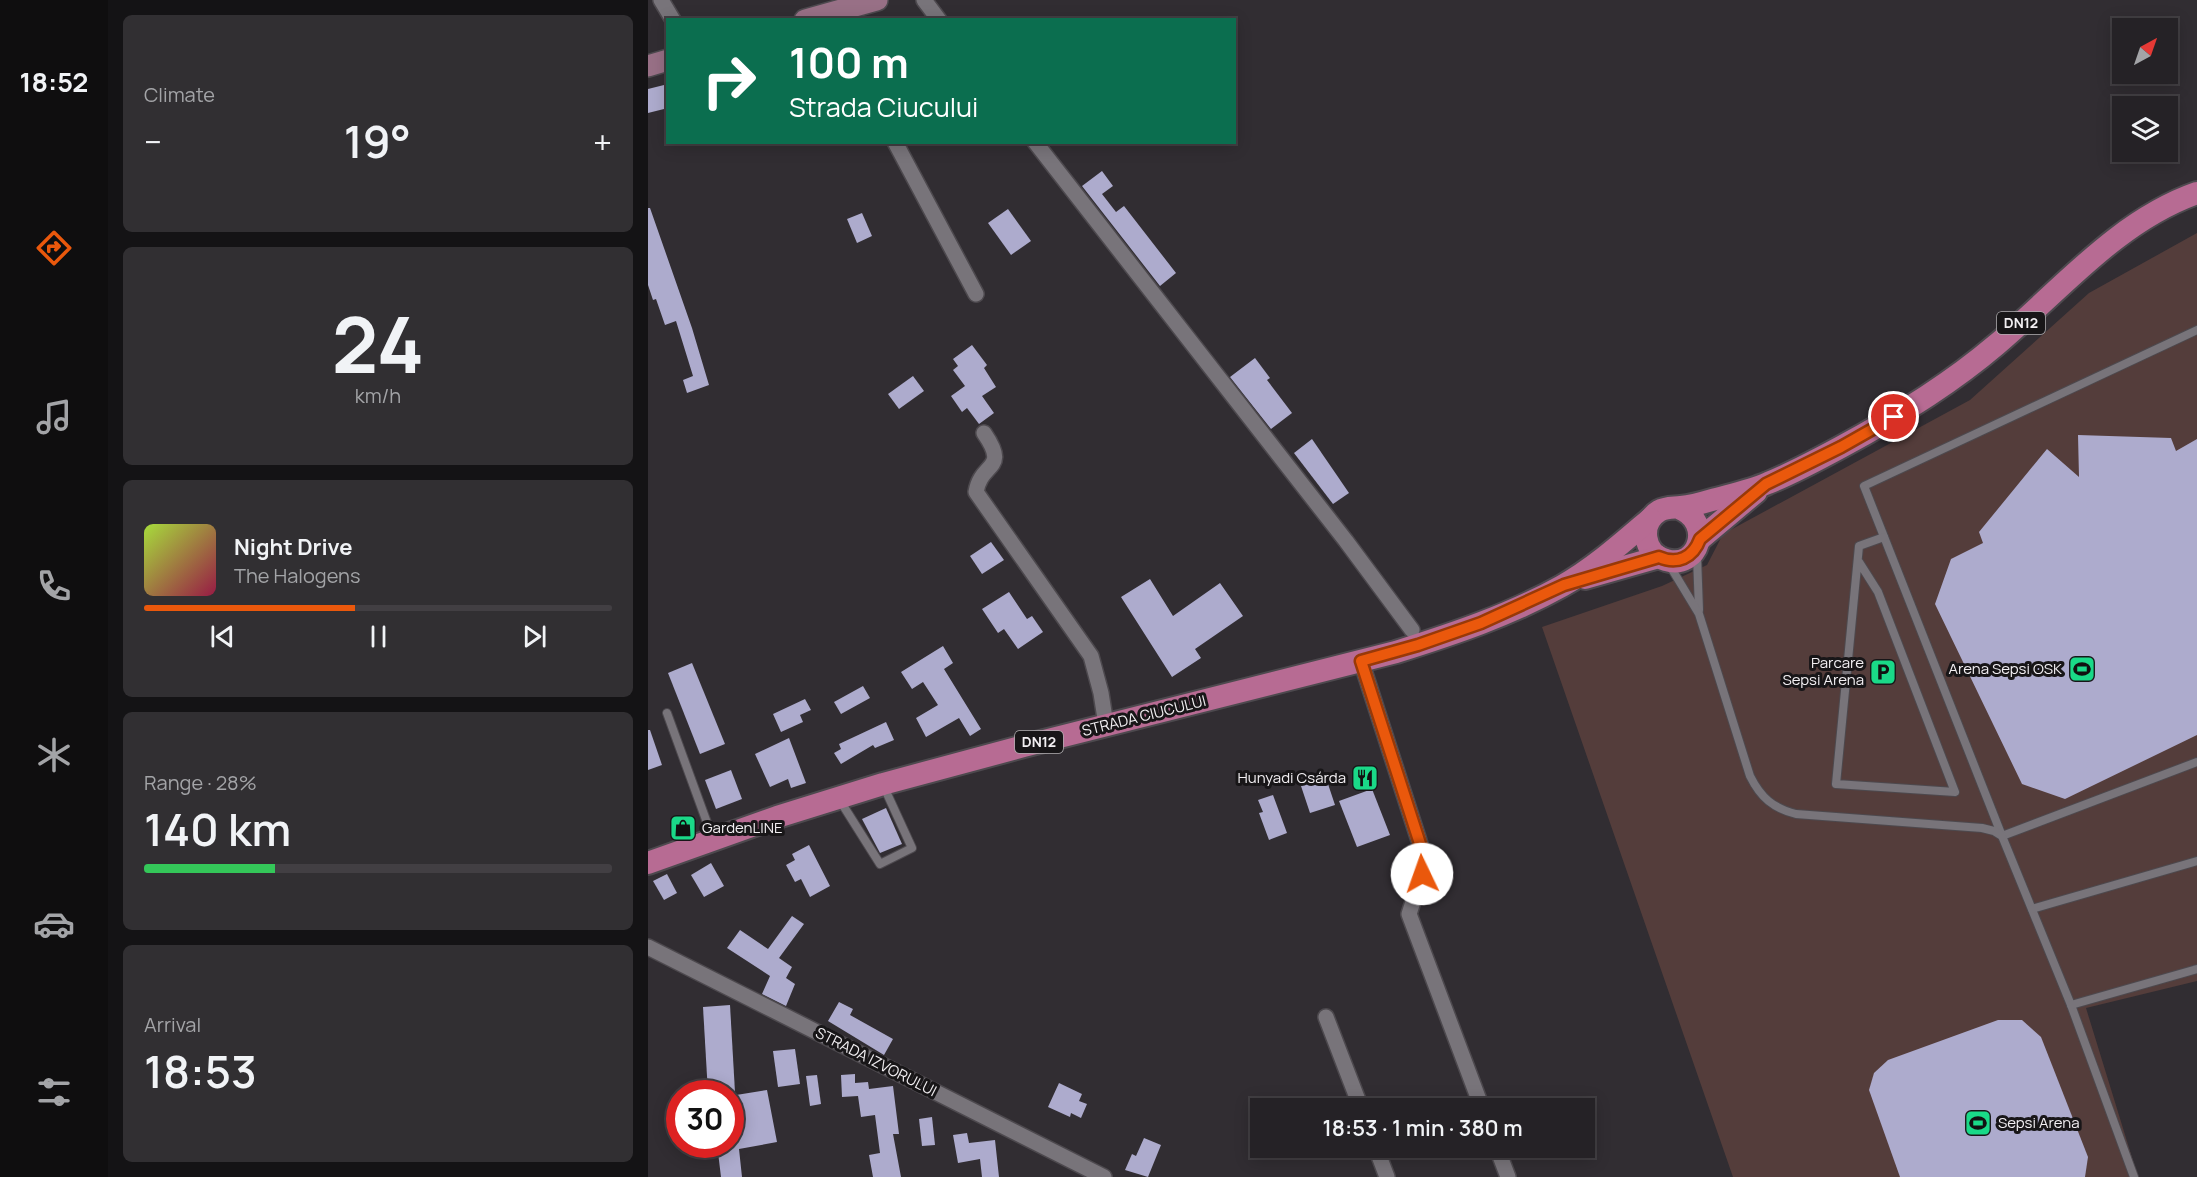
<!DOCTYPE html>
<meta charset="utf-8">
<style>
:root{--surface:#252226;--page:#312f32;--text:#f1f3f6;--muted:#a3a4a7;--line:#423f43;--accent:#ea580c}
body{margin:0;font-family:Manrope,sans-serif;background:var(--page);color:var(--text);height:100vh;display:flex;flex-direction:column;font-size:22px;white-space:nowrap}
*{box-sizing:border-box;margin:0}
p{font-size:20px;color:var(--muted)}
.icon{flex:none;width:33px;height:33px;fill:none;stroke:currentColor;stroke-width:2;stroke-linecap:round;stroke-linejoin:round}
.map{position:relative;flex:1;overflow:hidden}
.drawer{display:flex;flex-direction:column;gap:15px;padding:15px;background:#141315;width:540px}
.drawer>*{flex:none}
.hud{position:absolute;left:18px;top:18px;width:570px;height:126px;border-radius:0px;box-shadow:0 3px 15px #0003,0 0 0 2px var(--line);background:#0b6e4f;color:#fff;overflow:hidden}
.needle{width:39px;rotate:40deg}
.fabs{position:absolute;left:1464px;top:18px;display:grid;gap:12px}
.fabs a{display:grid;place-items:center;width:66px;height:66px;border-radius:0px;background:var(--surface);box-shadow:0 3px 15px #0003,0 0 0 2px var(--line);font-size:30px}
.speed{position:absolute;left:18px;top:1080px;display:flex;gap:12px;font-size:30px;font-weight:700;text-align:center}
.speed>*{display:grid;place-content:center;width:78px;height:78px;border-radius:50%;background:var(--surface);box-shadow:0 3px 15px #0003,0 0 0 2px var(--line);line-height:1}
.speed .limit{border:9px solid #d22;background:#fff;color:#111}
.pin{position:absolute;display:grid;place-items:center;width:51px;height:51px;color:#fff;margin:-26px;border:3px solid #fff;border-radius:50%;box-shadow:0 2px 6px #0007}
.me{position:absolute;width:66px;margin:-33px;rotate:357deg;stroke-linejoin:round;filter:drop-shadow(0 0 4px #0008)}
.turn{display:flex;align-items:center;gap:21px;height:126px;padding:0 24px;font-size:27px}
.turn .icon{width:78px;height:78px;stroke-width:2.5}
.turn b{display:block;font-size:42px;line-height:51px}
.big{font-size:45px;font-weight:600;line-height:1.1}
.drawer .widget{flex:1;display:flex;flex-direction:column;justify-content:center;gap:9px;min-width:0;padding:0 21px;border-radius:9px;background:var(--page)}
.drawer .dial{align-items:center;gap:0}
.dial b{font-size:78px;line-height:1}
.song{display:flex;align-items:center;gap:18px}
.cover{width:72px;height:72px;border-radius:9px;background:linear-gradient(135deg,hsl(80 70% 55%),hsl(340 70% 35%))}
.played{height:6px;border-radius:3px;background:linear-gradient(90deg,var(--accent) 45%,var(--line) 45%)}
.keys{display:flex;justify-content:space-around;direction:ltr}
.heat{display:flex;justify-content:space-between;align-items:center;font-size:33px;direction:ltr}
.charge{height:9px;border-radius:4px;background:linear-gradient(90deg,#34c759 28%,var(--line) 0)}
.trip{position:absolute;left:602px;top:1098px;width:345px;height:60px;border-radius:0px;background:var(--surface);box-shadow:0 3px 15px #0003,0 0 0 2px var(--line);font-weight:600;line-height:60px;text-align:center}
main{display:flex;flex:1;min-height:0}
.dock{display:flex;flex-direction:column;width:108px;justify-content:space-around;align-items:center;background:#0f0e0f;color:var(--muted)}
.dock .icon{width:42px;height:42px}
.dock .active{color:var(--accent)}
.dock b{font-size:27px;color:var(--text)}
.map>svg:first-child{display:block}
</style>
<main>
<nav class="dock">
<b>18:52</b>
<svg class="icon active" aria-label="directions" viewBox="0 0 24 24"><path d="M12 3l9 9-9 9-9-9zM9 14v-3h6M13 9l2 2-2 2"/></svg>
<svg class="icon" aria-label="music" viewBox="0 0 24 24"><path d="M9 18V5l10-2v13"/><circle cx="6" cy="18" r="3"/><circle cx="16" cy="16" r="3"/></svg>
<svg class="icon" aria-label="phone" viewBox="0 0 24 24"><path d="M5 4h4l2 5-3 2q2 4 5 5l2-3 5 2v4C11 20 4 13 5 4z"/></svg>
<svg class="icon" aria-label="climate" viewBox="0 0 24 24"><path d="M12 3v18M4 7l16 10M4 17L20 7"/></svg>
<svg class="icon" aria-label="car" viewBox="0 0 24 24"><path d="M5 17H2v-5l4-1 3-4h7l3 4 3 1v5h-3M9 17h6M6 11h13"/><circle cx="7" cy="17" r="2"/><circle cx="17" cy="17" r="2"/></svg>
<svg class="icon" aria-label="filters" viewBox="0 0 24 24"><path d="M4 7h16M4 17h16"/><circle cx="9" cy="7" r="2"/><circle cx="15" cy="17" r="2"/></svg>
</nav>
<section class="drawer">
<div class="widget"><p>Climate</p>
<div class="heat"><a>−</a><b class="big">19°</b><a>+</a></div>
</div>
<div class="widget dial"><b>24</b><p>km/h</p></div>
<div class="widget">
<div class="song"><i class="cover"></i><div><b>Night Drive</b><p>The Halogens</p></div></div>
<div class="played"></div>
<div class="keys"><svg class="icon" aria-label="previous" viewBox="0 0 24 24"><path d="M18 5L8 12l10 7zM5 5v14"/></svg><svg class="icon" aria-label="pause" viewBox="0 0 24 24"><path d="M8 5v14M16 5v14"/></svg><svg class="icon" aria-label="next" viewBox="0 0 24 24"><path d="M6 5l10 7-10 7zM19 5v14"/></svg></div>
</div>
<div class="widget"><p>Range · 28%</p><b class="big">140 km</b><div class="charge"></div></div>
<div class="widget"><p>Arrival</p><b class="big">18:53</b></div>
</section>
<div class="map">
<svg width="1549" height="1177" viewBox="0 0 1549 1177">
<rect width="100%" height="100%" fill="#312d32"/>
<!-- green -->
<path fill="#543d3b" d="M1549,233V981L1438,1008L1490,1177H1085L894,627L1014,586L1059,565L1075,534L1322,400L1441,293Z"/>
<!-- building -->
<g fill="#adabcd">
<path d="M16,85L20,91V108L0,113V89Z"/>
<path d="M454,171L465,186L454,194L468,212L476,206L528,273L512,286L434,186Z"/>
<path d="M0,208H2L44,328L61,385L39,393L35,380L45,376L28,321L17,325L8,299L5,300L0,285Z"/>
<path d="M360,209L383,241L363,255L340,223Z"/>
<path d="M214,213L224,236L209,243L199,219Z"/>
<path d="M324,345L339,365L336,368L348,387L334,396L346,413L331,424L319,408L314,412L303,396L317,386L305,370L310,366L305,359Z"/>
<path d="M607,358L622,378L619,380L644,413L623,429L582,377Z"/>
<path d="M265,376L276,391L251,409L240,394Z"/>
<path d="M1430,435L1523,438L1528,451L1549,439V735L1417,799L1374,784L1287,604L1303,559L1335,543L1331,532L1399,449L1431,477Z"/>
<path d="M664,439L701,493L685,504L646,453Z"/>
<path d="M343,542L356,560L334,574L322,556Z"/>
<path d="M502,579L525,616L572,583L595,616L547,649L553,658L524,677L473,597Z"/>
<path d="M361,592L379,619L384,616L395,632L370,649L356,629L350,633L334,609Z"/>
<path d="M295,646L305,663L296,669L333,729L322,736L311,718L278,737L268,718L290,705L275,682L264,689L253,672Z"/>
<path d="M44,663L77,744L52,754L20,673Z"/>
<path d="M215,686L222,698L193,714L186,702Z"/>
<path d="M157,699L163,710L152,715L155,722L133,732L125,714Z"/>
<path d="M238,722L246,740L227,748L225,745L193,764L186,753L193,749L191,744Z"/>
<path d="M0,730H2L14,765L0,770Z"/>
<path d="M141,738L158,783L143,788L140,779L122,787L107,754Z"/>
<path d="M83,770L94,799L68,809L57,780Z"/>
<path d="M677,775L687,805L662,813L652,783Z"/>
<path d="M724,789L742,835L709,847L691,801Z"/>
<path d="M625,795L639,833L621,840L611,813L615,812L610,800Z"/>
<path d="M238,808L254,844L232,853L214,819Z"/>
<path d="M161,845L182,886L162,897L153,879L147,882L138,865L147,860L144,854Z"/>
<path d="M63,863L76,886L56,897L43,875Z"/>
<path d="M19,874L29,893L16,900L5,881Z"/>
<path d="M144,916L156,924L131,958L144,967L138,978L147,984L138,1006L114,994L122,976L79,948L92,930L120,949Z"/>
<path d="M191,1002L205,1009L202,1015L245,1039L236,1055L180,1021Z"/>
<path d="M82,1005L87,1092L60,1093L55,1007Z"/>
<path d="M1350,1020H1374L1393,1037L1440,1157L1437,1177H1252L1221,1090L1226,1073L1240,1060Z"/>
<path d="M147,1049L152,1084L130,1087L125,1051Z"/>
<path d="M207,1074V1083L220,1082L221,1089L245,1086L251,1134H245L253,1177H225L221,1155L232,1153L227,1115L213,1117L210,1096L194,1097L193,1075Z"/>
<path d="M169,1075L173,1104L162,1106L158,1076Z"/>
<path d="M411,1083L434,1094L431,1101L439,1104L433,1118L423,1113L422,1117L400,1107Z"/>
<path d="M119,1090L129,1142L91,1149L94,1177H73L69,1144H82V1096Z"/>
<path d="M284,1117L287,1145L274,1146L271,1119Z"/>
<path d="M319,1133L321,1143L347,1140L351,1177H334L332,1159L310,1163L305,1135Z"/>
<path d="M496,1138L513,1145L500,1177L477,1170L484,1154L488,1156Z"/>
</g>
<g fill="none" stroke-linecap="round" stroke-linejoin="round">
<defs>
<g id="service">
<path d="M1549,330L1216,486L1354,836L1549,762"/>
<path d="M1049,556L1051,610"/>
<path d="M1211,562L1230,592L1307,792L1188,784L1211,546L1236,537"/>
<path d="M1022,566L1051,614L1102,776C1113,798 1125,808 1148,814L1334,828L1346,831L1354,836L1423,1005L1486,1177"/>
<path d="M19,713L65,839"/>
<path d="M191,799L232,864L264,848L236,787"/>
<path d="M1384,909L1549,861"/>
<path d="M1423,1005L1549,969"/>
</g>
<g id="minor">
<path d="M13,0L25,20"/>
<path d="M276,0L291,20"/>
<path d="M247,142L328,294"/>
<path d="M387,142L698,541L764,630"/>
<path d="M336,433C362,471 333,461 328,492L443,656L453,693L458,725"/>
<path d="M713,661L775,853L774,874L761,914L834,1108"/>
<path d="M0,947L456,1177"/>
<path d="M678,1017L713,1108"/>
<path d="M728,1148L739,1177"/>
<path d="M849,1148L860,1177"/>
</g>
<g id="secondary">
<path d="M157,20L229,0"/>
<path d="M0,66L20,60"/>
</g>
<g id="primary">
<path d="M1031,508C1066,522 1051,570 1018,560C995,554 991,523 1011,511C1018,507 1025,508 1033,507C1043,506 1054,503 1064,500C1082,495 1102,491 1120,483C1145,473 1169,460 1193,447C1247,418 1301,385 1348,345C1411,292 1469,221 1549,193"/>
<path d="M1052,539L1108,492"/>
<path d="M937,578L1011,557"/>
<path d="M0,863L129,817L235,784L376,746L748,652C805,634 862,615 914,586C946,568 975,542 1002,519"/>
</g>
</defs>
<!-- service casing -->
<use href="#service" stroke="#4d494e" stroke-width="10"/>
<!-- minor casing -->
<use href="#minor" stroke="#4d494e" stroke-width="18"/>
<!-- secondary casing -->
<use href="#secondary" stroke="#4d494e" stroke-width="24"/>
<!-- primary casing -->
<use href="#primary" stroke="#4d494e" stroke-width="26"/>
<!-- service -->
<use href="#service" stroke="#78747a" stroke-width="8"/>
<!-- minor -->
<use href="#minor" stroke="#78747a" stroke-width="15"/>
<!-- secondary -->
<use href="#secondary" stroke="#987086" stroke-width="21"/>
<!-- primary -->
<use href="#primary" stroke="#b76b93" stroke-width="22"/>
</g>
<g fill="none" stroke-linecap="round" stroke-linejoin="round">
<defs>
<path id="route" d="M774,874L775,853L713,661L770,645L833,623L916,585L1011,557C1029,565 1045,558 1052,539L1118,484L1193,447L1246,417"/>
</defs>
<!-- route casing -->
<use href="#route" stroke="#983908" stroke-width="15"/>
<!-- route -->
<use href="#route" stroke="#ea580c" stroke-width="10"/>
</g>
<!-- icons -->
<defs>
<symbol id="stadium-square" viewBox="-11 -11 22 22"><rect x="-9" y="-9" width="18" height="18" rx="4" fill="#1ad988" stroke="#181618"/><path d="M0-5a6.5 5 0 1 0 0 10a6.5 5 0 1 0 0-10ZM-3.5-1.8h7v3.6h-7Z" fill="#111"/></symbol>
<symbol id="parking-square" viewBox="-11 -11 22 22"><rect x="-9" y="-9" width="18" height="18" rx="4" fill="#1ad988" stroke="#181618"/><path d="M-3.5-5.5H1a3.5 3.5 0 0 1 0 7H-1V5.5H-3.5ZM-1-3.4V-.6H.8a1.4 1.4 0 0 0 0-2.8Z" fill="#111"/></symbol>
<symbol id="restaurant-square" viewBox="-11 -11 22 22"><rect x="-9" y="-9" width="18" height="18" rx="4" fill="#1ad988" stroke="#181618"/><path d="M-5-6h1v4h1v-4h1v4h1v-4h1v5L-1.5 .5V6h-2V.5L-5-1ZM5-6V6H3V1.5H1.5Q1.5-4 5-6Z" fill="#111"/></symbol>
<symbol id="shop-square" viewBox="-11 -11 22 22"><rect x="-9" y="-9" width="18" height="18" rx="4" fill="#1ad988" stroke="#181618"/><path d="M-5-2.5h2.3a2.7 3.5 0 0 1 5.4 0H5L5.5 6h-11ZM-1.5-2.5h3a1.5 2.3 0 0 0-3 0Z" fill="#111"/></symbol>
</defs>
<g fill-rule="evenodd">
<use href="#stadium-square" x="1419" y="654" width="30" height="30"/>
<use href="#parking-square" x="1220" y="657" width="30" height="30"/>
<use href="#restaurant-square" x="702" y="763" width="30" height="30"/>
<use href="#shop-square" x="20" y="813" width="30" height="30"/>
<use href="#stadium-square" x="1315" y="1108" width="30" height="30"/>
</g>
<g text-anchor="middle" stroke-width="6" stroke-linejoin="round" paint-order="stroke">
<!-- shield labels -->
<g fill="#181618" stroke="#b1aeb1" stroke-width="1.5">
<rect x="1349" y="312" width="48" height="22" rx="4.5"/>
<rect x="367" y="731" width="48" height="22" rx="4.5"/>
</g>
<g font-size="14" font-weight="bold" fill="#f2eff2">
<text x="1373" y="328">DN12</text>
<text x="391" y="747">DN12</text>
</g>
<!-- poi labels -->
<g font-size="15" fill="#f2eff2" stroke="#181618" text-anchor="end">
<text x="1216" y="668">Parcare<tspan x="1216" dy="17">Sepsi Arena</tspan></text>
<text x="1414" y="674">Arena Sepsi OSK</text>
<text x="698" y="783">Hunyadi Csárda</text>
<text x="54" y="833" text-anchor="start">GardenLINE</text>
<text x="1350" y="1128" text-anchor="start">Sepsi Arena</text>
</g>
<!-- street labels -->
<g font-size="15" fill="#f2eff2" stroke="#181618">
<text transform="translate(496 716) rotate(-14)" y="5">STRADA CIUCULUI</text>
<text transform="translate(228 1062) rotate(27)" y="5">STRADA IZVORULUI</text>
</g>
</g>
</svg>
<div class="fabs">
<a><svg class="needle" viewBox="-14 -14 28 28"><path d="M0-13l5 13h-10z" fill="#e53935"/><path d="M0 13l5-13h-10z" fill="#a3a4a7"/></svg></a>
<a><svg class="icon" aria-label="layers" viewBox="0 0 24 24"><path d="M12 4l9 5-9 5-9-5zM3 14l9 5 9-5"/></svg></a>
</div>
<div class="speed"><div class="limit">30</div></div>
<div class="pin" style="left:1246px;top:417px;background:#d93025"><svg class="icon" aria-label="arrive" viewBox="0 0 24 24"><path d="M6 21V4h12l-3 4 3 4H6"/></svg></div>
<svg class="me" style="left:774px;top:874px" viewBox="-20 -20 40 40"><circle r="19" fill="#fff"/><path d="M0-13L10 11 0 6-10 11z" fill="#ea580c"/></svg>
<div class="trip">18:53 · 1 min · 380 m</div>
<div class="hud">
<div class="turn"><svg class="icon" aria-label="right" viewBox="0 0 24 24"><path d="M7 20v-9h11M14 6l5 5-5 5"/></svg><div><b>100 m</b>Strada Ciucului</div></div>
</div>
</div>
</main>
